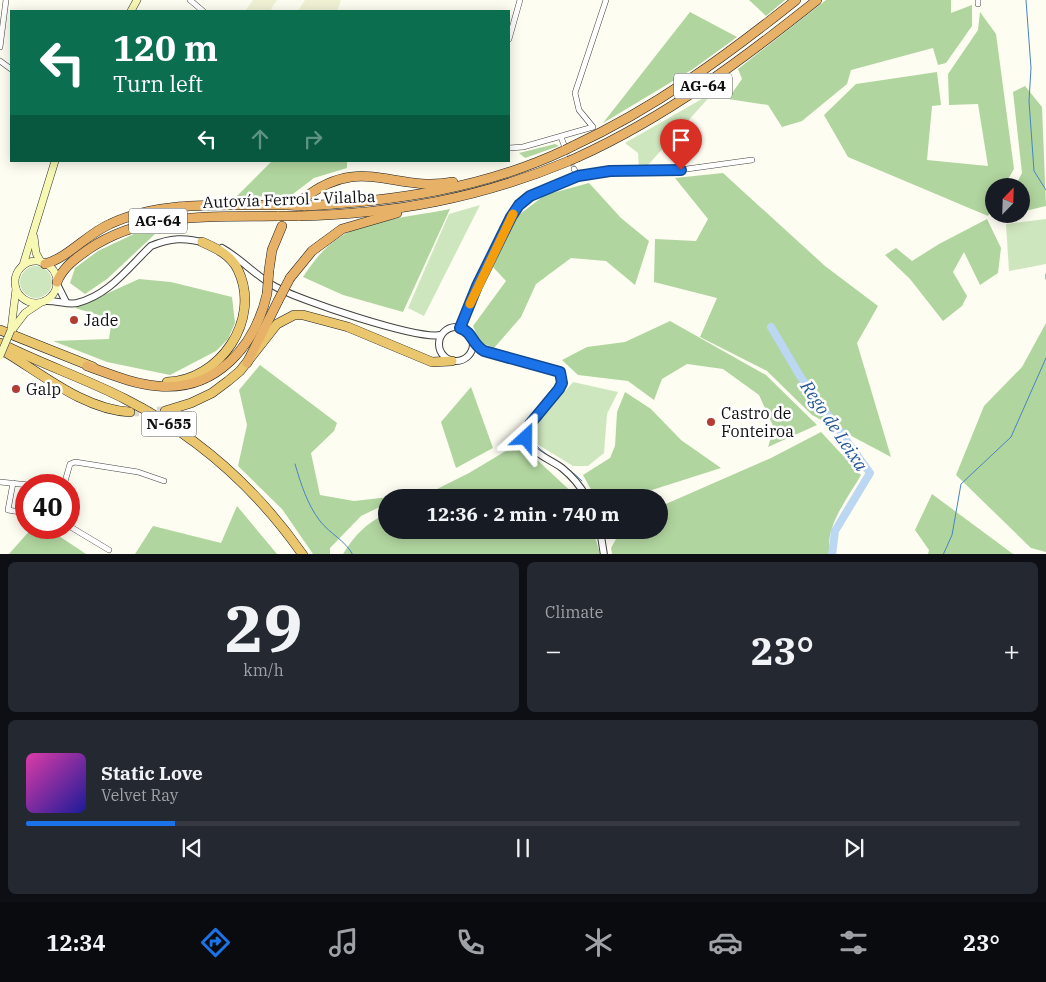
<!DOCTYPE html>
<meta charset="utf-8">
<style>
:root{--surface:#171b24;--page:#242831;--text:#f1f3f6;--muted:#9ea1a6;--line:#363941;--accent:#1a73e8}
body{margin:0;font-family:"IBM Plex Serif",serif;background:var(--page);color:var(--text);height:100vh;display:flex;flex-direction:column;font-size:19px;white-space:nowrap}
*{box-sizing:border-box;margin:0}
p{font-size:16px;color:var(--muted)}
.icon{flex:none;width:28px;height:28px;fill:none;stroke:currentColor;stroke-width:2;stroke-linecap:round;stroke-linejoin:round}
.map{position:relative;height:554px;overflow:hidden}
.sheet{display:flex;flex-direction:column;gap:8px;padding:8px;background:#0d0f14;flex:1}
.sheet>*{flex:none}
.top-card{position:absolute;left:10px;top:10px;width:500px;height:152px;border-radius:0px;box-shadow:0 2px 12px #0003;background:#0b6e4f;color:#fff;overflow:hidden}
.needle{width:32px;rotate:23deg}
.buttons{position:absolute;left:985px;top:178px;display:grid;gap:10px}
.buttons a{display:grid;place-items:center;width:45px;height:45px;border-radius:50%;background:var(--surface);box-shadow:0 2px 12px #0003;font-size:25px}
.speed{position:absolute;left:15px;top:474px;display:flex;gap:10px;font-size:25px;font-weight:700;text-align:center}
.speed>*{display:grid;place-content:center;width:65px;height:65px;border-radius:50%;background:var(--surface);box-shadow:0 2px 12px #0003;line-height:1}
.speed .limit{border:8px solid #d22;background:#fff;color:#111}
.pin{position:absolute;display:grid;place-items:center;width:42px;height:42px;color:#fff;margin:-51px -21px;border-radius:50% 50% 50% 0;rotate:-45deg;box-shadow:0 0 5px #0007}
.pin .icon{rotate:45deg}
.me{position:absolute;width:55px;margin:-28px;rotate:24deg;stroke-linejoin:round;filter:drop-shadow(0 0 4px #0008)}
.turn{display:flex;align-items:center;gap:18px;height:105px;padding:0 20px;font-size:22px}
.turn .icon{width:65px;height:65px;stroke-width:2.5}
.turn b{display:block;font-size:35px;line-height:42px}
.lanes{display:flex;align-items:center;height:48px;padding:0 20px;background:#0003;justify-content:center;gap:25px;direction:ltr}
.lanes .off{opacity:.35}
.big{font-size:38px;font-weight:700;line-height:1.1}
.sheet .card{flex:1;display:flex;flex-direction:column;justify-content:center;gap:8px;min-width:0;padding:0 18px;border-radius:8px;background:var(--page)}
.sheet .dial{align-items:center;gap:0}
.dial b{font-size:65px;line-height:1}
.song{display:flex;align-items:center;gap:15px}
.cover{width:60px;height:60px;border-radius:8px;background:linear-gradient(135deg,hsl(320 70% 55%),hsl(240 70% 35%))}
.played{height:5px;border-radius:2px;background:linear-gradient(90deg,var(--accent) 15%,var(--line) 15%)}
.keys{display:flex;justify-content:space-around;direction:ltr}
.heat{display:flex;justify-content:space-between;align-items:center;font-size:28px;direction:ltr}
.sheet .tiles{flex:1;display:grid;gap:8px;grid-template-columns:1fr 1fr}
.card:last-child{grid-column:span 2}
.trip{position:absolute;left:378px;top:489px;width:290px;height:50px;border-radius:25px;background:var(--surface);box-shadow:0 2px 12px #0003;font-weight:700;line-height:50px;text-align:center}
.dock{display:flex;height:80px;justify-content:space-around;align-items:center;background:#090b0e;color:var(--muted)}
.dock .icon{width:35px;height:35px}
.dock .active{color:var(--accent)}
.dock b{font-size:22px;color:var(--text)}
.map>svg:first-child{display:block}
</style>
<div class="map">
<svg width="1046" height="555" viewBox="0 0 1046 555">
<rect width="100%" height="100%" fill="#fefdf2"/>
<!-- farmland -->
<g fill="#f1f2d4">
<path d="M253,0H277L271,9L275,11H245Z"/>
<path d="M305,0H341L337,11H298Z"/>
</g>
<!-- green -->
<g fill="#cee6be">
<path d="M714,92L647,166L639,167L638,153L625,143Z"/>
<path d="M480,205L424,316L408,308L449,214Z"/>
<path d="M1046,219V264L1009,271L1006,224Z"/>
<circle cx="36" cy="282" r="16"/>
<path d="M573,382L618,392L607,414L604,453L588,466H573L537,444L536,425Z"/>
</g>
<!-- forest -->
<g fill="#b1d59f">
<path d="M749,0H785L766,16Z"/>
<path d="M826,0H951V13L972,5V26L946,63L938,65L933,48L851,70L847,84L802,121L782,127L768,105L728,99L742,79L738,69Z"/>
<path d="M690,12L737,37L693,69L603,123Z"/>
<path d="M980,12L996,34L1014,169L1004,186H994V206L988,216L848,157L824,115L856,84L937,72L941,105L932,106L927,160L988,166L978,104L949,105L948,74L978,30Z"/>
<path d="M1025,86L1042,107L1046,206L1021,212V186H1015L1022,173L1013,92Z"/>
<path d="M555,144L559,146L525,158L519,153Z"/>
<path d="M272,161H343L347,162V168L314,178L289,197L237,196Z"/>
<path d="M723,173L825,266L878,306L857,343L891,457L812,415L767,371L700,337L717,298L654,282L655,239L696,241L708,219L675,178Z"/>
<path d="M589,183L621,218L649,241L635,285L606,261L571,258L536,284L521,317L494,348L480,342L473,326L506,281L493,267L516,217L545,195Z"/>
<path d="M450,209L403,312L343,295L303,277C313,262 324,247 340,237C368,219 417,216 450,209Z"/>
<path d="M987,219L1001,248L998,273L980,285L964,252L953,272L967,296L962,306L943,321L910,279L885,255L896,248L912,261L939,244Z"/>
<path d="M136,233H156L107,279L85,294L70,283L75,268L98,251Z"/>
<path d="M139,279L171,282L232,297L235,323L228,339L216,351L170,375L107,362L53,341L109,339L112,319L75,308Z"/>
<path d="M670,321L766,375L817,425L768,447L774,428L759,395L723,369L687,364L662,379L654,400L628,381L578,375L562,360L587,347L625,342Z"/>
<path d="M1046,323V552L1031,548L956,475L984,406L1022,367Z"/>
<path d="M260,365L337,423L334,431L311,453L320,495L354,501L407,495L401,497L386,498V504L361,516L330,548V554H313L282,509L238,466L247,425L239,390Z"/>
<path d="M471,387L493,448L456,468L441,422Z"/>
<path d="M625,392L651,409L681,440L721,468L630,497H595L583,475L610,458L615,446L617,412Z"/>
<path d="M821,432L861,475C848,498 824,527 830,554H612L611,548L621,530H659V507L771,458Z"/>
<path d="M519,443L577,497H421L469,473Z"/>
<path d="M932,494L1013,554H928L929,550L915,530Z"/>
<path d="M237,506L277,554H135L153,526L221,543Z"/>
<path d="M386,514V530H593L600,554H343C354,536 366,523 386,514Z"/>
<path d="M32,528H47L86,554H9Z"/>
</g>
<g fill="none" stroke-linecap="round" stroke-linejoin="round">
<!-- stream -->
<g stroke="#4983c1" stroke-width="1">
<path d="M1026,0L1031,68L1029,101L1034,171L1046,190"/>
<path d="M1046,274V279"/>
<path d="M552,391L559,380L553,372"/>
<path d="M524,429L529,419"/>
<path d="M530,438C542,456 566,464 582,481"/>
<path d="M295,464C301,484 307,504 320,521C330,534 345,540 353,555"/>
<path d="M943,555L952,535L961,484L1011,437L1046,358"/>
</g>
<!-- river -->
<path stroke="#bbd7f1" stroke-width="8" d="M771,327L800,376L870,473L835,531L832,555"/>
<!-- minor-tunnel -->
<path stroke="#dad9d0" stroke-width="5" stroke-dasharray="5 2.5" stroke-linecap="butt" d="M565,148L574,169"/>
<!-- trunk-tunnel -->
<path stroke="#dad9d0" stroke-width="9" stroke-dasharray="9 4.5" stroke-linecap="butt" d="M130,412L165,411"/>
<defs>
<g id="minor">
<path d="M190,0L203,11"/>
<path d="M978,0V4"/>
<path d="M509,39L520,0"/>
<path d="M0,47L6,0"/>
<path d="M0,61L11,69"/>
<path d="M561,137L564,145"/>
<path d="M509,148L523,147L593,127L579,110L575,93L606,0"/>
<path d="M574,169L578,176"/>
<path d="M460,327L477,287L511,217L519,205L530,196L578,176L610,171L665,172L752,160"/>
<path d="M0,482L29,485"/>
<path d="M13,483L8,510L26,513"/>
<path d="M64,485L70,464L75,462L138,472L164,481"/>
<path d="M69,526L109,550"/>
</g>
<g id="tertiary">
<path d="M222,248C240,258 255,275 274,286C298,300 418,340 441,335"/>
<path d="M57,284L66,302"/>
<path d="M45,301C55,300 68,305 77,303C109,295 128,268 151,246C170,238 185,237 205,243"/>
<circle cx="456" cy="344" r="17"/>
<path d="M473,345L484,351L560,371L562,383L559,389C549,400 537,412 529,425C516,449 548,457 562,468C572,476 581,487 587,498"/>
<path d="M600,530L604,555"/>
</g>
<g id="secondary">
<path d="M131,11L137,0"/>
<path d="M34,237L36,253L41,262"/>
<circle cx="36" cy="282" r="21"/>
<path d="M23,265L55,161"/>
<path d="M11,330L16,289"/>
<path d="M12,330L25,313L40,303"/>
</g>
<g id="trunk">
<path d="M0,330L93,367"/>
<path d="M0,343C41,364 84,378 125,399C196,435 257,489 303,555"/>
<path d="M2,350C41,373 84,410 130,412"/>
<path d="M167,382C219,381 262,320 238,270C231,255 216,248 202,242"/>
<path d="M165,411L191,403L212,393L228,381L240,371L277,324L294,315H303L348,327L432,362L452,361"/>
</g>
<g id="motorway">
<path d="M573,146C655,108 726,56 796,0"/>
<path d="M578,157C666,117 742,60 817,0"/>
<path d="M303,199C361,153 393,193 453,182"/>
<path d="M304,206C394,201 482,189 565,150"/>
<path d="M298,216C394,214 480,198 569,161"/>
<path d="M45,264C69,257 87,234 110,224C164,199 229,206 287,205"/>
<path d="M269,270L272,250L282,226"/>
<path d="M290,278L312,251L342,229L397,213"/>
<path d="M57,282C63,267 76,258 89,249C145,211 214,217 279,216"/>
<path d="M247,363L278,301"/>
<path d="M87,366C110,374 133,384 157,386C216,392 255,346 267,294"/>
</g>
</defs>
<!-- minor casing -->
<use href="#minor" stroke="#424242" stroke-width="6"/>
<!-- tertiary casing -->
<use href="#tertiary" stroke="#424242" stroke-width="8"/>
<!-- secondary casing -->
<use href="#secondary" stroke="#313131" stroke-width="8"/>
<!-- trunk casing -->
<use href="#trunk" stroke="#202020" stroke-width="10"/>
<!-- motorway casing -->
<use href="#motorway" stroke="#202020" stroke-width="10"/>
<!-- minor -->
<use href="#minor" stroke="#fff" stroke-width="5"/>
<!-- tertiary -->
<use href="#tertiary" stroke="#fff" stroke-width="6"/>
<!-- secondary -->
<use href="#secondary" stroke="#f7f8b3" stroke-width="7"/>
<!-- trunk -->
<use href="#trunk" stroke="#eac76e" stroke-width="9"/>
<!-- motorway -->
<use href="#motorway" stroke="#e7b167" stroke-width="9"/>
<defs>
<path id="secondary-bridge" d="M0,356L11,330"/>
<g id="motorway-bridge">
<path d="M565,150L573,146"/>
<path d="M569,161L578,157"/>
<path d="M287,205L304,206"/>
<path d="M279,216H298"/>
<path d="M267,294L269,270"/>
<path d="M278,301L290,278"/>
</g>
</defs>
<!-- secondary-bridge casing -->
<use href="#secondary-bridge" stroke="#313131" stroke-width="8" stroke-linecap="butt"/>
<!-- motorway-bridge casing -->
<use href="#motorway-bridge" stroke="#202020" stroke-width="10" stroke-linecap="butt"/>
<!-- secondary-bridge -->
<use href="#secondary-bridge" stroke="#f7f8b3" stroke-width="7"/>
<!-- motorway-bridge -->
<use href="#motorway-bridge" stroke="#e7b167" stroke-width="9"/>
</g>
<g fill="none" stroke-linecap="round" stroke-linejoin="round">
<defs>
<path id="route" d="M526,438L530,424L559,389L562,383L560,372L484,351C471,344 474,333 460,328L477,286L511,217L519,205L530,196L578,176L610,171L681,170"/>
</defs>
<!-- route casing -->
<use href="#route" stroke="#114b97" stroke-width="12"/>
<!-- route -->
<use href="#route" stroke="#1a73e8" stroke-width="9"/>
<!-- slow -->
<path stroke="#f59e0b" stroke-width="9" d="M470,304L513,214"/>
</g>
<!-- markers -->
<g fill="#b33c33" stroke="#fff" stroke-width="2">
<circle cx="74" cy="320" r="5"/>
<circle cx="16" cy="389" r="5"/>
<circle cx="711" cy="422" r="5"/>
</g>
<g text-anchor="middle" stroke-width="5" stroke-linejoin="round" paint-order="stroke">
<!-- shield labels -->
<g fill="#fff" stroke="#575757" stroke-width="1">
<rect x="674" y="73.5" width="58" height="25" rx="4"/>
<rect x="129" y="208.5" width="58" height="25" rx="4"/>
<rect x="141.5" y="411.5" width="55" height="25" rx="4"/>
</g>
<g font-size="15" font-weight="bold" fill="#0f0f0f">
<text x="703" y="91">AG-64</text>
<text x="158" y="226">AG-64</text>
<text x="169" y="429">N-655</text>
</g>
<!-- street labels -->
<g font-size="16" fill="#0f0f0f" stroke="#fff">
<text transform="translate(289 199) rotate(-2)" y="6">Autovía Ferrol - Vilalba</text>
</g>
<!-- poi labels -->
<g font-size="16" fill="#0f0f0f" stroke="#fff" text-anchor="start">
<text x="84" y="326">Jade</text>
<text x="26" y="395">Galp</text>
<text x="721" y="419">Castro de<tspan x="721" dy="18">Fonteiroa</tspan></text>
</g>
<!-- water labels -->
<g font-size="18" font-style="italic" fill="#235696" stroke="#fff">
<text transform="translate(834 426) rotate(56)" y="6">Rego de Leixa</text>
</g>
</g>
</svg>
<div class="buttons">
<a><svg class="needle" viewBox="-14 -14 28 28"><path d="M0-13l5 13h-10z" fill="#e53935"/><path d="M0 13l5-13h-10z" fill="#9ea1a6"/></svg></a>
</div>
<div class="speed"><div class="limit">40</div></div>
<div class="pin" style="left:681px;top:170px;background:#d93025"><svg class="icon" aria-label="arrive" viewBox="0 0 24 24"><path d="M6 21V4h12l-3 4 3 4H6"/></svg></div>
<svg class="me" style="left:526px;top:438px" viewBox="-20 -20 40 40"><path d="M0-17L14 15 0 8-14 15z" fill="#1a73e8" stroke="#fff" stroke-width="4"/></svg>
<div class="trip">12:36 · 2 min · 740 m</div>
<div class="top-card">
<div class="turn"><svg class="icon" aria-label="left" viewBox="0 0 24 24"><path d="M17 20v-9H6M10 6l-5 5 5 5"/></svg><div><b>120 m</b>Turn left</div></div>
<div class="lanes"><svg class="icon" aria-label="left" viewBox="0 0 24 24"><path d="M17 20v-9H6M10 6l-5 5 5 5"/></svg><svg class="icon off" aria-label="ahead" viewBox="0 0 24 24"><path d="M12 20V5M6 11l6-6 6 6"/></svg><svg class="icon off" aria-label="right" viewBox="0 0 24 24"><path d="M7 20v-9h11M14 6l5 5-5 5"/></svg></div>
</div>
</div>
<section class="sheet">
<div class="tiles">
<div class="card dial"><b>29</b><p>km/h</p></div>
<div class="card"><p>Climate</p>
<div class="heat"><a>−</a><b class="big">23°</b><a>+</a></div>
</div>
<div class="card">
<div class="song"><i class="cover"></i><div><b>Static Love</b><p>Velvet Ray</p></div></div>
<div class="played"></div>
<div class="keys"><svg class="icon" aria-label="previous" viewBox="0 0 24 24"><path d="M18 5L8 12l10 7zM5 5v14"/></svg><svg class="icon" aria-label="pause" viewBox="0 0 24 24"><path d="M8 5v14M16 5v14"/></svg><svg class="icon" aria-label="next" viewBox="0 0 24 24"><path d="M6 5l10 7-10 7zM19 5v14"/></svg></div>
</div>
</div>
</section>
<nav class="dock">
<b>12:34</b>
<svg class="icon active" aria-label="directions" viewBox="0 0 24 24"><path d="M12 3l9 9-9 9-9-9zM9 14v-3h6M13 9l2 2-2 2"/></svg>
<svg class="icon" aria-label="music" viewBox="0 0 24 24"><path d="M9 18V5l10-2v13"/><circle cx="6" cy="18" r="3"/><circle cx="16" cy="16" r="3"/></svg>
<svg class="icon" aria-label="phone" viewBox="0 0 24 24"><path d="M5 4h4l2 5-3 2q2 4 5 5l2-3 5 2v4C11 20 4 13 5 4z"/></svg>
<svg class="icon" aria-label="climate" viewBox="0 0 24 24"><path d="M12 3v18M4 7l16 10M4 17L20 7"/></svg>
<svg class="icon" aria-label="car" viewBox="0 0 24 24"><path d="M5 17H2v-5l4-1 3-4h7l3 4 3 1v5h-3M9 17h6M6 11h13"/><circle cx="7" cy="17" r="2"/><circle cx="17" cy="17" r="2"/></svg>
<svg class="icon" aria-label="filters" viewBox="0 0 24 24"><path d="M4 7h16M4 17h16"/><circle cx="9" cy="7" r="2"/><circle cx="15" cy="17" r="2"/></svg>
<b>23°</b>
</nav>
